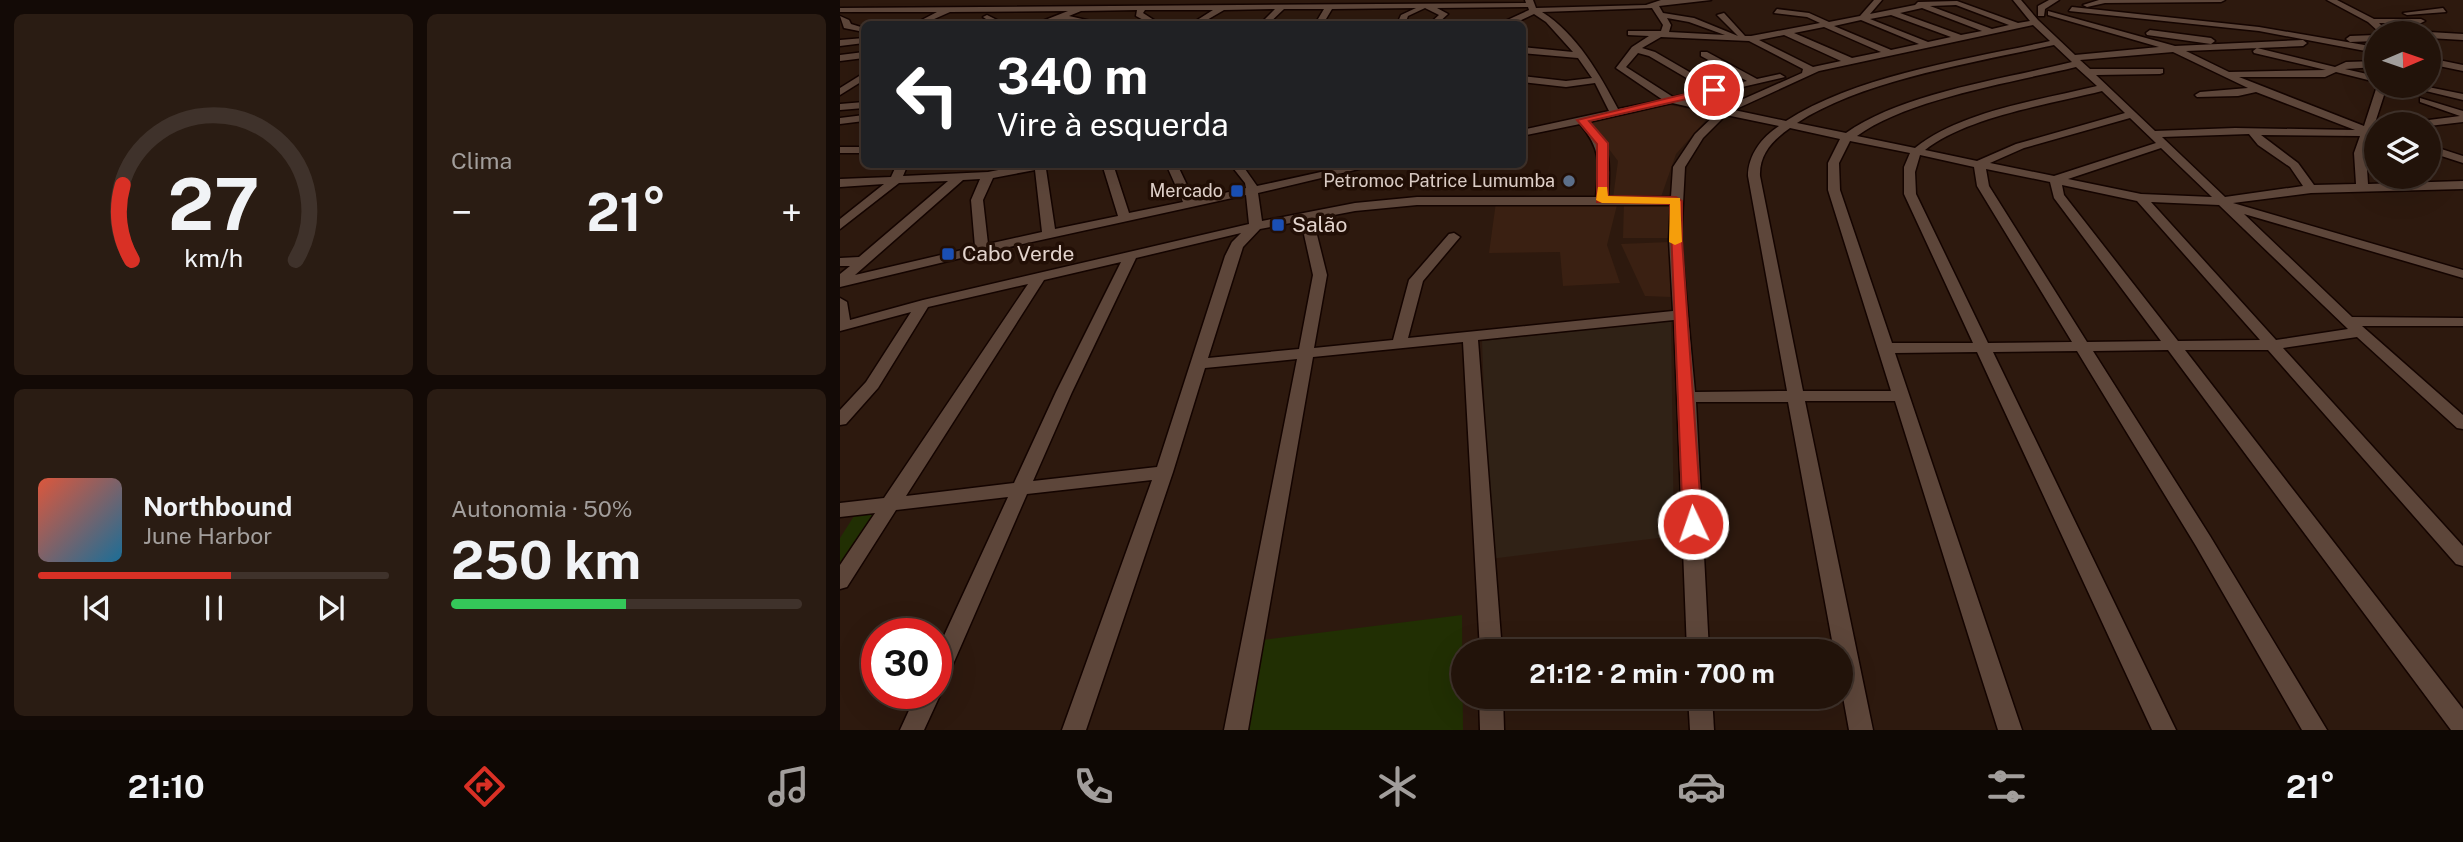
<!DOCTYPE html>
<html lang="pt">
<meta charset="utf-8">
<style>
:root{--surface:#22130a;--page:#2a1c13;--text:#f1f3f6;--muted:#a29e9c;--line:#3f322b;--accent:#d93025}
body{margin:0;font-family:"Public Sans",sans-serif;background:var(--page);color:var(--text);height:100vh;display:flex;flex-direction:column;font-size:26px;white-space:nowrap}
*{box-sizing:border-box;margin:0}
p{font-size:23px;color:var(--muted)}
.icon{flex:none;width:38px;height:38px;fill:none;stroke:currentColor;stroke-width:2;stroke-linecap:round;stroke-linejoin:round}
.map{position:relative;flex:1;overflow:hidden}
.panel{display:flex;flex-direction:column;gap:14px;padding:14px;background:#130a06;width:840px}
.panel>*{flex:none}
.banner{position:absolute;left:21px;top:21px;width:665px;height:147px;border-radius:10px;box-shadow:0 7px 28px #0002,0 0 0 2px var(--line);background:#202124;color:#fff;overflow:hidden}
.needle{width:46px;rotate:88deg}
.controls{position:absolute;left:1524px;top:21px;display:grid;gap:14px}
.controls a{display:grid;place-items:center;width:77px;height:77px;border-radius:50%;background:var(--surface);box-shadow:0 7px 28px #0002,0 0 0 2px var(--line);font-size:35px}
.speed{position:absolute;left:21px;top:618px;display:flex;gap:14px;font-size:35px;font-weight:700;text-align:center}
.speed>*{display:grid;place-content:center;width:91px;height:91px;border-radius:50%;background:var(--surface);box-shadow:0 7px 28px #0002,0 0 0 2px var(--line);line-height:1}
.speed .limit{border:10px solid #d22;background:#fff;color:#111}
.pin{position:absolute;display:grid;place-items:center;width:60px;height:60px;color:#fff;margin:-30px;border:4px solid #fff;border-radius:50%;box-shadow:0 2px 7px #0007}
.me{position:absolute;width:77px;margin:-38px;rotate:357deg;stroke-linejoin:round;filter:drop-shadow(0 0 5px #0008)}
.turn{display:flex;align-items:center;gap:24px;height:147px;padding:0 21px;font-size:32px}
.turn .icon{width:91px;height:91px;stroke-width:2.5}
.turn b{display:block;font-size:49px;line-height:60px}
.big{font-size:52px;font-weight:700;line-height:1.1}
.panel .tile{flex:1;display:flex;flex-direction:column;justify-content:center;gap:10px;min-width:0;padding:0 24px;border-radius:10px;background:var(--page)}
.panel .dial{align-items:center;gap:0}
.dial svg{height:182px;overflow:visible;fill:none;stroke:var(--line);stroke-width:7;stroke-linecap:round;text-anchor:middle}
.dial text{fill:var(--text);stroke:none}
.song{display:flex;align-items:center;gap:21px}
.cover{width:84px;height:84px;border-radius:10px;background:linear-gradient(135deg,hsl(10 70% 55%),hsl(200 70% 35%))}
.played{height:7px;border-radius:4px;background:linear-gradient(90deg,var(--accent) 55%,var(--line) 55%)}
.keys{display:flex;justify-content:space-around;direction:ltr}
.heat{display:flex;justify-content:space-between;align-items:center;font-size:38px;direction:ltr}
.charge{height:10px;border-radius:5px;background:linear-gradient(90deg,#34c759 50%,var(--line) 0)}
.panel .tiles{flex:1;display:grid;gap:14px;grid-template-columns:repeat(2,1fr)}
.trip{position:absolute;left:611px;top:639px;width:402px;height:70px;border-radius:35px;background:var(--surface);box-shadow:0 7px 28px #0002,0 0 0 2px var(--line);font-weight:700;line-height:70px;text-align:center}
.menu{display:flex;height:112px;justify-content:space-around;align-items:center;background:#0e0804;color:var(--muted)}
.menu .icon{width:49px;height:49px}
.menu .current{color:var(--accent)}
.menu b{font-size:32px;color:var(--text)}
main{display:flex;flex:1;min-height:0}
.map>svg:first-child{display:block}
</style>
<main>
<section class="panel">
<div class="tiles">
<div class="tile dial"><svg viewBox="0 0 100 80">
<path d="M14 69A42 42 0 1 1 86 69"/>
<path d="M14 69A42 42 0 0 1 10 36" stroke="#d93025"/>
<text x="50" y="56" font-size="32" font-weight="700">27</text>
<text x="50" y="72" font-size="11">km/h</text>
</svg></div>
<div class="tile"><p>Clima</p>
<div class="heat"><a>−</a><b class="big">21°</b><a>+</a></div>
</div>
<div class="tile">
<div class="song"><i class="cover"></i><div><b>Northbound</b><p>June Harbor</p></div></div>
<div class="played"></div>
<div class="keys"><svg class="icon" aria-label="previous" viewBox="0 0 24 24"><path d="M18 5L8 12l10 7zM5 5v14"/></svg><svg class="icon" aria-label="pause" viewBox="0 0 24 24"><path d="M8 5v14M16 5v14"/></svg><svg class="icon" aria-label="next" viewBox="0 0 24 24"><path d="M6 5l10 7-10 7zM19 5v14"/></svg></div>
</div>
<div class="tile"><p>Autonomia · 50%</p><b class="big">250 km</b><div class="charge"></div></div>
</div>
</section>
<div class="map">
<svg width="1623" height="730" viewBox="0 0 1623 730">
<rect width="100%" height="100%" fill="#2d190e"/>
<!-- built -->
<g fill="#3a2012">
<path d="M829,105L872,113L836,154L821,197L773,198L778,161L747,120Z"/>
<path d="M778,201L767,245L780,283L723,286L720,252L649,253L656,202Z"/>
<path d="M784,202H829L828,238H783Z"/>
<path d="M829,242L831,297L805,296L781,244Z"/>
</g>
<!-- education -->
<path fill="#302216" d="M831,321L834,536L650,559L642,341Z"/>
<!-- green -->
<g fill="#212f03">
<path d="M37,514L0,568V538L14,516Z"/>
<path d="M622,615L623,730H404L421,640Z"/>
</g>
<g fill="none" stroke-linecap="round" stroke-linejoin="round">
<defs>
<g id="minor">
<path d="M685,0H693L696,8L806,5L821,0H871L819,6L823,13L854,18L898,36L877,15L884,13L905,36H911L980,23L967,17L934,13L937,9L969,13L989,22L1020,16L1034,0H1042L1030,14L1075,5L1078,2L1117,1L1178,23L1190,21L1173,0H1181L1198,20L1235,55L1319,47L1208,15V11L1335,46L1463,40L1467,43L1463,46L1346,51L1389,72L1486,70L1414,53L1413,51L1417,48L1495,67L1506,62L1536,61V67L1505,69L1536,76V82L1496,72L1485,77H1399L1524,126L1537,86H1547L1533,129L1536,131V137L1531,136L1526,153L1528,184L1623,181V189L1471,193L1393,203L1623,270V278L1404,214L1512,317L1623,318V326H1522L1623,415V429L1617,428L1517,337L1443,348L1623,546V566L1616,564L1428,350H1345L1623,709V730H1611L1328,350L1253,351L1370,536L1487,730H1462L1356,546L1237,351L1153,352L1336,730H1312L1137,352L1055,353L1182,730H1158L1055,401H965L1033,730H1009L1001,686V651H994L948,402H856L869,651H847L834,320L638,340L662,651H640L623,342L473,357L408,730H384L457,359L365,368L333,472L246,730H222L312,480L187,494L107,678L104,685L98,687L101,693L84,730H60L77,693H96V653L168,497L56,510L7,587L0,589V565L35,513L0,517V503L44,498L188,284L88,307L38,388L6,424L0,425V410L26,382L71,312L0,331V298L7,302L10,320L83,300L409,224L406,195L142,253L0,287V274L10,266H0V258L19,257L108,181L59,183L0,229V219L44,184L0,187V179L51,177L57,164H68L63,176L148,172L190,164H218L206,169L215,229L278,216L262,164H273L289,213L343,202L326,164H337L354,200L406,188L405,183L390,164H431L426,167L405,169L417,186L517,164H540L418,193L422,221L515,203L577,197H756C759,165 762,150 740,124L682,136V130L769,111L755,83L726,87L682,82V76L726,81L752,78L738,58L682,53V47L733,52L706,22L694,14L673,24L663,22L689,10L688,7L597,8L608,14L597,24H589L599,15L585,8L568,16L565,24H557L561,15L576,8L492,9L483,24H475L484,9H444L428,24H420L435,9L384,10L360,24H351L373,10H305L303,13L320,24H311L296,16L297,10L241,11L229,16L264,24L221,19L205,24H195L228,11L110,12L83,24H74L97,12H0V8L686,3ZM1116,5L1169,25L1152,29L1090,6ZM812,8L823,25L821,31H788V35L809,36L792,47L776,68L823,100L778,109C760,75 737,34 702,12ZM1082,8L1142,31L1121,35L1060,13ZM1051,15L1111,37L1088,42L1030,19ZM827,18L849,22L885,35L829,32L831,25ZM1021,20L1079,44L1051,50L994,26ZM1193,25L1210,41C1128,59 1017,75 946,121L894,110L979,71ZM984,27L1041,52L1012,58L954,33ZM944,35L1001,61L973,67L919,40ZM821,37L909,41L963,69L962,73L883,108L846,100L945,77L940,74L917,79L867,52H861V56L907,81L877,88L815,52L802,48ZM1214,45L1232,62C1164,79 1062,93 1006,133L957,123C1022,80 1137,62 1214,45ZM1333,52L1408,88L1360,92L1355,95L1357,97L1398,96L1416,92L1515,130L1395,128L1315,131L1256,75L1320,74L1323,73V69H1250L1240,60ZM798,53L809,56L867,90L833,97L786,67ZM1236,67L1257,86C1200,100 1121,111 1075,148L1017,136C1067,99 1174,82 1236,67ZM1262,91L1285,113L1176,144L1137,161L1085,150C1126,117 1210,104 1262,91ZM832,103L877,113L855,134L833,167L831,197H768C770,164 772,148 749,122ZM886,115L939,126C922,137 908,155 908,176L947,391L855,392L841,240L845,167L863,138ZM1290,118L1316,143L1214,176L1150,163L1184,148ZM950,128L1000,139L988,163V190L1051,391H963L920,176C919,154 933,140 950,128ZM1409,134L1418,145L1450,167L1463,186L1385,197L1322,137ZM1421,135L1520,136L1514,153L1516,184L1474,185L1458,163ZM1010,141L1070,153L1064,167V194L1133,343H1052L1000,190L999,163ZM1321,148L1372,197L1301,194L1228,179ZM1080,155L1134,167L1137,186L1232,342L1148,343L1076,194L1075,172ZM1146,169L1210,182L1214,198L1321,341L1247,342L1149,186ZM195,170L202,232L148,244L143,200L153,178ZM140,179L131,200L135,247L15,275L123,180ZM1222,185L1297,201L1420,340L1338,341L1224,195ZM1311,202L1379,205L1508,329L1436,340ZM577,205H831L829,240L833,311L568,338L583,281L620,237L614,233L609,234L569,280L553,340L474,348L487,275L473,219L515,211ZM461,221L473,275L459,349L368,358L403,247L420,229ZM401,233L392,242L385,256L317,467L193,481L232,392L296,258ZM281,262L216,392L174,483L66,496L204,280Z"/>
<path d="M1209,0H1219L1205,9L1204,16H1198V6Z"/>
<path d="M1259,0H1385L1381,2L1265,3L1247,7L1243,5Z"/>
<path d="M1487,0H1497L1534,19H1581L1585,21L1581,23H1539L1549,33H1540L1528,22Z"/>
<path d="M1232,7L1419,27L1536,47V53L1419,31L1229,11Z"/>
<path d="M1603,8L1606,12L1567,15L1563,13Z"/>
<path d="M147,15L159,21L156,24H147L149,21L143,17Z"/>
<path d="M0,16L9,20L11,24L24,28V32L4,28Z"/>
<path d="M1310,30L1371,38L1375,41L1371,44L1307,35L1306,33Z"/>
<path d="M1589,32L1623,34V40L1589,38V33H1586Z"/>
<path d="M1536,35V41L1510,42L1506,39L1510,36Z"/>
<path d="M24,38V43L0,46V40Z"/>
<path d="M24,52V58L0,61V55Z"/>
<path d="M1589,58L1623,65V71L1589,64Z"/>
<path d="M24,73V80L0,95V88Z"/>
<path d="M1565,86H1583L1623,94V100Z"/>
<path d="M1580,98L1623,111V122L1589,126L1576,124L1581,121L1620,116L1580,102Z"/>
<path d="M24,102V108L0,110V104Z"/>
<path d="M24,115V121L0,124V118Z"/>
<path d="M1589,145L1623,156V163L1589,152Z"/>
<rect x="0" y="147" width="24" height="6"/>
<path d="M639,696H663L664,730H640Z"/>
<path d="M848,696H872L874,730H850Z"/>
</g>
</defs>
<!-- minor casing -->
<use href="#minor" stroke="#140400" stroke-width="3"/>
<!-- minor -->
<use href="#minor" fill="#5d463a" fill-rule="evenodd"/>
</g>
<!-- route -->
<path fill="#d93025" stroke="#8d1f18" stroke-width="2" d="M874,87L878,92L749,121L768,143V196L836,197L842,201V240L862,524L853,531L843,524L830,204L757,202V144L737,120Z"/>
<!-- slow -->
<path fill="#f59e0b" d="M758,187H767L768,196L840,198L842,242L835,245L829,242L830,204L762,203L756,200Z"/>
<!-- markers -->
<circle fill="#5c6f8a" stroke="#220f06" stroke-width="2.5" cx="729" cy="181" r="7"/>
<g fill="#1a4fb4" stroke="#220f06" stroke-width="2.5">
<rect x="390" y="184" width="14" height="14" rx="3.5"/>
<rect x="431" y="218" width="14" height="14" rx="3.5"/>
<rect x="101" y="247" width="14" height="14" rx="3.5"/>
</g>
<g text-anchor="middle" stroke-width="7" stroke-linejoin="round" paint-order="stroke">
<!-- far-poi labels -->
<g font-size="18" fill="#e2d3cc" stroke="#220f06" text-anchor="end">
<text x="715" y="187">Petromoc Patrice Lumumba</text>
<text x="383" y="197">Mercado</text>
</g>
<!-- poi labels -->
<g font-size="21" fill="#e2d3cc" stroke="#220f06" text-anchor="start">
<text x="452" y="232">Salão</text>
<text x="122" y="261">Cabo Verde</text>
</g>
</g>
</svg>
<div class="controls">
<a><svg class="needle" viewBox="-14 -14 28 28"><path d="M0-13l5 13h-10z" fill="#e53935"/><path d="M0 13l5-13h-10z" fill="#a29e9c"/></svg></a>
<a><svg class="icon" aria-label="layers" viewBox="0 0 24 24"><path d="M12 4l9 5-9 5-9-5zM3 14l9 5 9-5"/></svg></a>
</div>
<div class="speed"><div class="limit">30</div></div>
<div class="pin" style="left:874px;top:90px;background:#d93025"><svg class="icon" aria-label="arrive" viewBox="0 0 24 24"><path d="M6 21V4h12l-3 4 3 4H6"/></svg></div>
<svg class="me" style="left:853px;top:524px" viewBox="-20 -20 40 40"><circle r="17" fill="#d93025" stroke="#fff" stroke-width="3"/><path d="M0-11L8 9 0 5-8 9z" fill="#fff"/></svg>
<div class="trip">21:12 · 2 min · 700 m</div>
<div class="banner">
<div class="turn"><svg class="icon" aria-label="left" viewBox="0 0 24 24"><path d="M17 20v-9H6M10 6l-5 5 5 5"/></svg><div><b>340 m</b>Vire à esquerda</div></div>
</div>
</div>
</main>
<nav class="menu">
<b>21:10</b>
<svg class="icon current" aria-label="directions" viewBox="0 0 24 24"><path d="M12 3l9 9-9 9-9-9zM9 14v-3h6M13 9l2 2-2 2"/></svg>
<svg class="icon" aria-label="music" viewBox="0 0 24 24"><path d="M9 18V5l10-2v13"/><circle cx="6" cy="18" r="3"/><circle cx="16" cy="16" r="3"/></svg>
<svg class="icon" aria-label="phone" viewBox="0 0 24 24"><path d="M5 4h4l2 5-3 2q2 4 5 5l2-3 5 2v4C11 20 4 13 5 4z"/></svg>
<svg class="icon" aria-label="climate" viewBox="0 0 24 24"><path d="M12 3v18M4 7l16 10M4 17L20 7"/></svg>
<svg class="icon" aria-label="car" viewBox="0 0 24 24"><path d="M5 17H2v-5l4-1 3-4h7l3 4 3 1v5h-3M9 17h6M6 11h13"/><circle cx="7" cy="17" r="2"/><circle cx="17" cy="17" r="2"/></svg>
<svg class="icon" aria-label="filters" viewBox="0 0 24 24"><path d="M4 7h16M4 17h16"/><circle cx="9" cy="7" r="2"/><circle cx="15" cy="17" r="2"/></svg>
<b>21°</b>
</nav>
